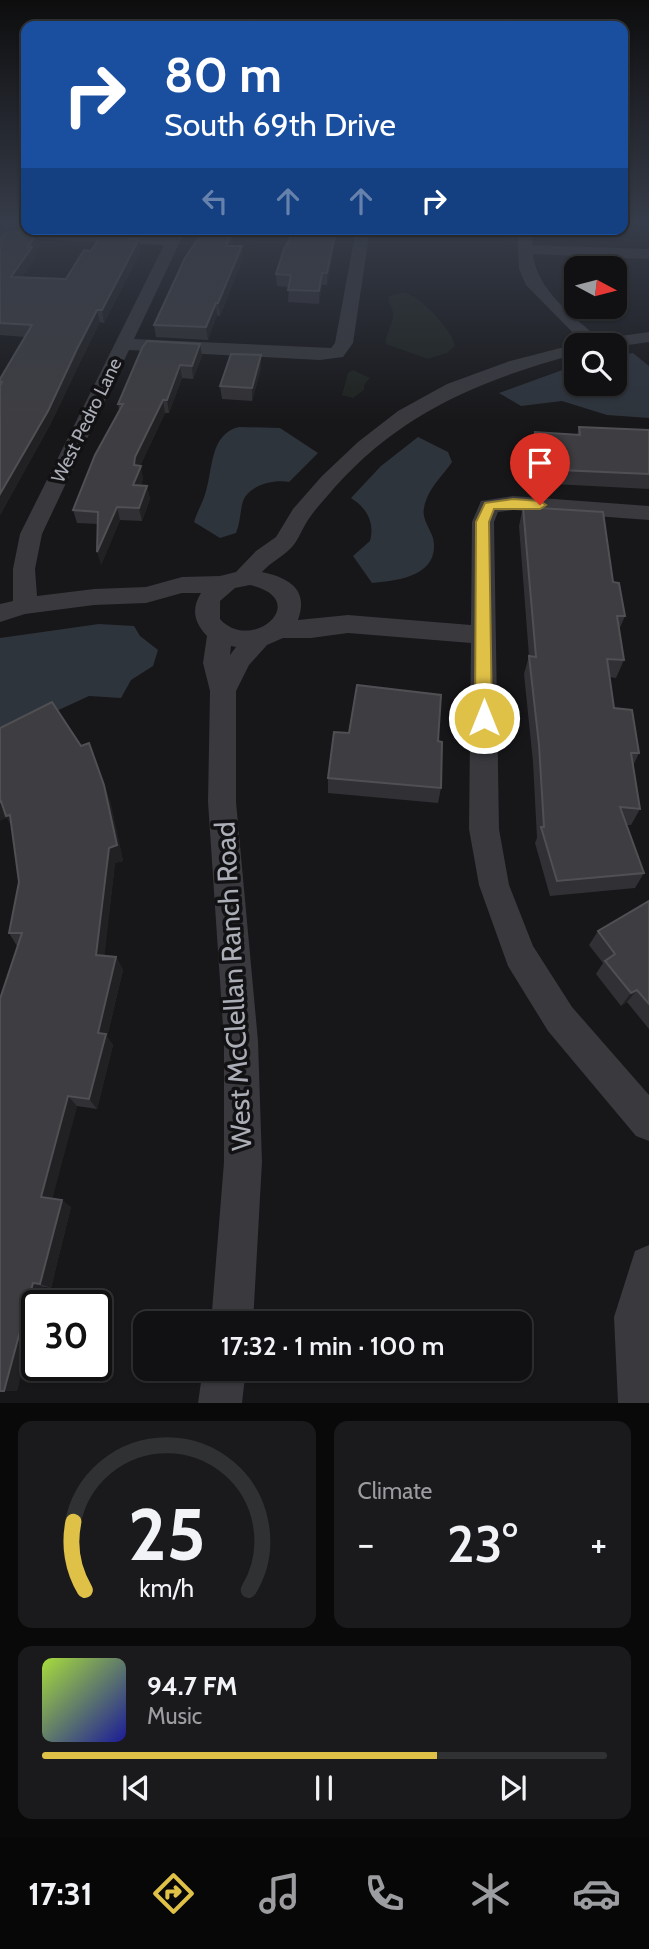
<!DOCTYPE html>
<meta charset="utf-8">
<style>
:root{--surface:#111113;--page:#1a1a1c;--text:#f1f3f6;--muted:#9c9da0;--line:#303133;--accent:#e0c148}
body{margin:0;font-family:Cabin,sans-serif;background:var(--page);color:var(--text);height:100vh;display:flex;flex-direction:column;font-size:26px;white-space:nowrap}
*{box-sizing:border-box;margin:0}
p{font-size:23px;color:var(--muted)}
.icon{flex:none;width:38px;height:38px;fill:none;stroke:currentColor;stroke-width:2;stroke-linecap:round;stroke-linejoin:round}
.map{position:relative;height:1403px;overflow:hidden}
.panel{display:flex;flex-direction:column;gap:18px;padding:18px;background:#09090a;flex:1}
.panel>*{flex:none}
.banner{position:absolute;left:21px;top:21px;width:607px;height:214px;border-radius:14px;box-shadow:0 2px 5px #0004,0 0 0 2px var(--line);background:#1a4fa0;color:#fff;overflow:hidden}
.needle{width:46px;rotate:97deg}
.tools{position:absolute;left:564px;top:256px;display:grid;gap:14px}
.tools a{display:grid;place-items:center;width:63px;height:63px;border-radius:14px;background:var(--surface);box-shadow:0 2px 5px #0004,0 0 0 2px var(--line);font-size:35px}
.speed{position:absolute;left:21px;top:1290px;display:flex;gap:14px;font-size:35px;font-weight:700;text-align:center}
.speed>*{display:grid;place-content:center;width:91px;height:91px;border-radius:50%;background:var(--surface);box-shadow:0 2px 5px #0004,0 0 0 2px var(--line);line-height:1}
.speed .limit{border:4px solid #111;border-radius:10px;background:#fff;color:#111}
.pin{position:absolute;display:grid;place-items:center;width:60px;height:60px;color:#fff;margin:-72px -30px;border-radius:50% 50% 50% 0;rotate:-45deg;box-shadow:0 0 7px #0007}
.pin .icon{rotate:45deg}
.me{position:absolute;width:77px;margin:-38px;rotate:0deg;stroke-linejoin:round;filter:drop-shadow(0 0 5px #0008)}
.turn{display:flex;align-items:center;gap:24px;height:147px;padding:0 28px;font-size:32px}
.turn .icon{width:91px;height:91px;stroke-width:2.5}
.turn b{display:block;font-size:49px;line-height:60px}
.lanes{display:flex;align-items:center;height:66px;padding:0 28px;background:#0003;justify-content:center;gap:35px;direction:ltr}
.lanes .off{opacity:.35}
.big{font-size:52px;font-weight:600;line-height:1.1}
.panel .widget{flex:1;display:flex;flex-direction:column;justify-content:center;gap:10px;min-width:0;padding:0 24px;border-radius:14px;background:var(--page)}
.panel .dial{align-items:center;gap:0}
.dial svg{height:182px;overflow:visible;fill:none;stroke:var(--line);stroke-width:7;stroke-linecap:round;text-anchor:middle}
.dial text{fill:var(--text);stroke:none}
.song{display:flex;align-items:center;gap:21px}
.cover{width:84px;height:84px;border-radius:10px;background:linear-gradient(135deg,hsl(80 70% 55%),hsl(240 70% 35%))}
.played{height:7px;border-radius:4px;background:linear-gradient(90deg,var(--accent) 70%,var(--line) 70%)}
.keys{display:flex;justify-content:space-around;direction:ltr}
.heat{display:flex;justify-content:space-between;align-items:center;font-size:38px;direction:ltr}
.panel .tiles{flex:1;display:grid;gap:18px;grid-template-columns:1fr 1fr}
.widget:last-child{grid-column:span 2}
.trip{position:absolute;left:133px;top:1311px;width:399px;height:70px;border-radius:14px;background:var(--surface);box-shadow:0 2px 5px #0004,0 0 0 2px var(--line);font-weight:600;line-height:70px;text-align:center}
.tabs{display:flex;height:112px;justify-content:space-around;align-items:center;background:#070708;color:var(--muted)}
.tabs .icon{width:49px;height:49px}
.tabs .active{color:var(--accent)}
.tabs b{font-size:32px;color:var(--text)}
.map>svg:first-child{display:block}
</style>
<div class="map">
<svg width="649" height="1403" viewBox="0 0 649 1403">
<rect width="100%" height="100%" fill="#171719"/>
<!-- green -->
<g fill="#1e231f">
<path d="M403,292C419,295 452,329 455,346L447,353L428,359L386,344C385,333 393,326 393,314C393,307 388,304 388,297Z"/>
<path d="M353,370L370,378L364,385V390L353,398L342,395L348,373Z"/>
</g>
<!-- water -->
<g fill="#2e343c">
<path d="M633,353L649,366V418L607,415L562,401L521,406L499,393L576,365V383H614V356Z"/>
<path d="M239,427L280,428L318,453L289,482C273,479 245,486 242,505C240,515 240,523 236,533L220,538L194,522C197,512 203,502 206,491C213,468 210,434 239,427Z"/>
<path d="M418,437L448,452L452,462C441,478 428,488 424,508C421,521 434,532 434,544C436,577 395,581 372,583L353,556L370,541C375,523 367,508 351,498L381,466Z"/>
<path d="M99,624L134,626L140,636L158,650L153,666L131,680L121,698L89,696L0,737V638Z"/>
</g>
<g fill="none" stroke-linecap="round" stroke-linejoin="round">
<!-- minor -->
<g fill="#39393e" fill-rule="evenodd">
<path d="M172,229H186L134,339L331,348L335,343L356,229H370L353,343L343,357L320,360L129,350L42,534L35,569L37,596L94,589L146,587L182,577L220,576L236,572L256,551L276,537L293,509L322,476L358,442L398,411L447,384L510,361L576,344L580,345H576V354C481,380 402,412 335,487C326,498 315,509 308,520C302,529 298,541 291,548C282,557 271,562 262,572C289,578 309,589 298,620L348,615L471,625L472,522L481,501L513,496L649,506V520L513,510L498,512L494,522L499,829L509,885L533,946L572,1007L649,1095V1141L636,1136L548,1031L508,966L479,885L469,829L471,643L348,633L311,638H283L267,645L249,665L236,691V802L258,1041L262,1162L253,1323H211L224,1162V1041L208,802L210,691L203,663L207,636C194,622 191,609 201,593H182L146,603L94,605L25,614L0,622V604L13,601V569L20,534L164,245L15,238L0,240V232L15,230L168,236ZM250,585C314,600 251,654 220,619V601L235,588ZM231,646L236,647L230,655Z"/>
<path d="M517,229H531L533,245L649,249V259L533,254C537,291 573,315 599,339L649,332V342L614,347V345H585L526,285L519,269Z"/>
<path d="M649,1245V1403H618L614,1317L635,1251Z"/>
<path d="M203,1368H246L242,1403H198Z"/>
</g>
</g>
<!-- wall -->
<g fill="#313034">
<path d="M338,229L327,285H322L319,304L288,302L289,287L277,286L276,274Z"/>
<path d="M132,235L133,239H139L141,251L104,323L100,322L80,362L51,423L0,515V379L25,337L0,335V241L40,245L34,254L35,259L22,277L66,279L91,251Z"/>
<path d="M234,243L233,246L243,258L220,316L217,315L208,340L156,337L154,325Z"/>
<path d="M200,344L202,356L193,379L182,378L169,413H165L140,466L143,479L141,485L147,486L150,499L142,521L120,520L101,565L98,524L77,523L73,510L119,410L118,404Z"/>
<path d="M261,368L252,401L222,399L220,386Z"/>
<path d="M579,427L649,430V489L534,483L532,446L535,432L577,435Z"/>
<path d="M523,507L613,582L625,616L619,630L624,660L616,678L609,677L614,708L639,753L633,766L640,809L631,825H626L644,873L635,888L550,896L535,843L537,838L533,762L524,674L529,656L519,526Z"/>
<path d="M0,728L110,801L123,861L115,863L104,956L116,957L123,970L107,1037L113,1045L97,1109L77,1106L52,1198L71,1207L51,1288L44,1287L39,1306H37L17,1391V946L9,933L19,882L12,827L7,818Z"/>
<path d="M438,741L441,788L438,803L328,793V778Z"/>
<path d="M649,901V1029L627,1002L621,1006L596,974L603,963L589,945L598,931Z"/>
</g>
<!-- shaded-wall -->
<g fill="#212123">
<path d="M336,229H338L327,285V273Z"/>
<path d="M233,232L234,243L227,257L226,246Z"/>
<path d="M37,233L40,245L34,254L35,259L15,288L11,277L28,247Z"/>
<path d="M139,239L141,251L104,323L102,310Z"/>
<path d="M242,246L243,258L220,316L218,303Z"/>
<path d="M322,273V285L319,304V291Z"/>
<path d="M216,303L217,315L208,340L206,327Z"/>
<path d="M97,310L100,322L80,362L51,423L0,515V494Z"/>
<path d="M200,344L202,356L193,379L192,366Z"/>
<path d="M261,355V368L252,401V388Z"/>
<path d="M180,365L182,378L169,413L167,400Z"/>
<path d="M163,400L165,413L138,470L141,466L143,479L136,498L133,485L134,465L135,457Z"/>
<path d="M147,486L150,499L142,521L139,508Z"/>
<path d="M117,507L120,520L101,565L97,552Z"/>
<path d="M104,785L110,801L123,861L115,863L103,969L96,955Z"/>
<path d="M1,801L10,815L14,832L7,818L0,821V802Z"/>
<path d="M116,957L123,970L107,1037L113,1045L97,1109L89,1099L98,1033Z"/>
<path d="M637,990L627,1002L621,1006L631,993Z"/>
<path d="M68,1096L77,1106L51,1204L41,1197Z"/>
<path d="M62,1200L71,1207L51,1288L40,1284Z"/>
<path d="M33,1283L44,1287L39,1306H37V1314L17,1391H4Z"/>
</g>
<!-- building -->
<g fill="#3e3e42" stroke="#4f4f54" stroke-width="2">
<path d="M293,229H336L327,273H322L319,291L288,290L291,275L276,274L284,249L292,235Z"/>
<path d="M204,230L233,232L226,246H242L218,303H216L206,327L154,325L185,258Z"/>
<path d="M7,232L37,233L28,247H32L11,277L66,279L84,250L91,251L102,233L132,235L129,239H139L102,310H97L77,349L48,411L0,494V386L2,382H0V379L32,325L0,323V241Z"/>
<path d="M147,341L200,344L192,366L180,365L167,400H163L135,457L134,465L141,466L133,485L147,486L139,508L117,507L97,552L98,512L73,510L95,455L123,404H118L142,348Z"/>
<path d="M231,354L261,355L252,388L220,386Z"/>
<path d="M579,427L649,430V474L537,469L535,432L580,435Z"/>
<path d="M523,507L603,512L613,582L619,583L625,616H617L624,660L607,659L614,708L632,710L639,753H631L640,809L620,807L644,873L557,881L541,827H544L539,745L529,656L536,657Z"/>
<path d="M357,685L441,695L438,741L442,742L441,788L328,778L334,732L349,733Z"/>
<path d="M52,702L81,746L89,743L104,785L117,845L109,848L96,955L116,957L98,1033L106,1034L89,1099L68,1096L41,1197L62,1200L40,1284L33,1283L4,1391H0V999L22,933H9L19,882L10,815L6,816L1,801L0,802V728Z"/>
<path d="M649,901V1004L637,990L631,993L605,961L615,954L598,931Z"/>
</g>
<!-- sky -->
<linearGradient id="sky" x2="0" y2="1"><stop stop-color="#0d0d0e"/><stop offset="0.53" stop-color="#363c49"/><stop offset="1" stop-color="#363c49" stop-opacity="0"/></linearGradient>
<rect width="649" height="421" fill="url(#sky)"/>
<!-- route -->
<path fill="#e0c148" stroke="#927d2f" stroke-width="2" d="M513,499L540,501L546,505L540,509H494L489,522L492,718L484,724L475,718L476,522L485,503Z"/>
<g text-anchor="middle" stroke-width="7" stroke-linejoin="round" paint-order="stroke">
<!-- far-street labels -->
<g font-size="19" fill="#abadb7" stroke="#121214">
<text transform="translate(86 420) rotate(-64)" y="7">West Pedro Lane</text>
</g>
<!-- near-street labels -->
<g font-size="28" fill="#abadb7" stroke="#121214">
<text transform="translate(233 986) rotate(-93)" y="10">West McClellan Ranch Road</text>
</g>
</g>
</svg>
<div class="tools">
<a><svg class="needle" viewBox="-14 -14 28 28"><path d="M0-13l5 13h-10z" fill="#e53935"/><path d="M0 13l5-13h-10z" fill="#9c9da0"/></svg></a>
<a><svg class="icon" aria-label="search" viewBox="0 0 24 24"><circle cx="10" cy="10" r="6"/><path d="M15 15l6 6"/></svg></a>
</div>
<div class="speed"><div class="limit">30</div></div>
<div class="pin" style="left:540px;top:505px;background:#d93025"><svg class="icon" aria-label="arrive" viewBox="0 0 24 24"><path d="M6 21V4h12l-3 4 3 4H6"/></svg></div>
<svg class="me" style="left:484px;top:718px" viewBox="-20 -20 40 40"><circle r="17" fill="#e0c148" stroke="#fff" stroke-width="3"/><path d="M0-11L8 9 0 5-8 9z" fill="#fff"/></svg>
<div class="trip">17:32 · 1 min · 100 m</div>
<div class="banner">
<div class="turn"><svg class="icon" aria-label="right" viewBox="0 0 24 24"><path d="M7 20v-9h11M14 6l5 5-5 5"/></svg><div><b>80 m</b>South 69th Drive</div></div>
<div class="lanes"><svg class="icon off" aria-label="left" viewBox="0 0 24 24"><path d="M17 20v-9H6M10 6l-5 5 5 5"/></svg><svg class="icon off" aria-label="ahead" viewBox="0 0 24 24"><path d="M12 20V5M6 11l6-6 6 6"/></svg><svg class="icon off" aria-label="ahead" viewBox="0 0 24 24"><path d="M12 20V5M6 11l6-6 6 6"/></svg><svg class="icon" aria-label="right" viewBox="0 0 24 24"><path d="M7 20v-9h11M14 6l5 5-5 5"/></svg></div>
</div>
</div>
<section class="panel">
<div class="tiles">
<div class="widget dial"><svg viewBox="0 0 100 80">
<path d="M14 69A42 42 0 1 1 86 69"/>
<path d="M14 69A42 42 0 0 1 9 39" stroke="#e0c148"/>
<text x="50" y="56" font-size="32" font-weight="700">25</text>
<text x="50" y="72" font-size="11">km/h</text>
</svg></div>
<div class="widget"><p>Climate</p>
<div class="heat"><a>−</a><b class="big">23°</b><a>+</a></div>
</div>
<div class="widget">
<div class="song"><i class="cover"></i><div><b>94.7 FM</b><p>Music</p></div></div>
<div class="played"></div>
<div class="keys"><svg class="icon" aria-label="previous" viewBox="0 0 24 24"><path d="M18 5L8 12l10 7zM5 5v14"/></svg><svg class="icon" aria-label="pause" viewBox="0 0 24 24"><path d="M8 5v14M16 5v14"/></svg><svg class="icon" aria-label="next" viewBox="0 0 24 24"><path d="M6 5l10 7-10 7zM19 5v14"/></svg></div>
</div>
</div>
</section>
<nav class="tabs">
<b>17:31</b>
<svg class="icon active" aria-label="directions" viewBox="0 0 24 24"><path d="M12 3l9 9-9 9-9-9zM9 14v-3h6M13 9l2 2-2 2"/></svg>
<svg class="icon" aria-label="music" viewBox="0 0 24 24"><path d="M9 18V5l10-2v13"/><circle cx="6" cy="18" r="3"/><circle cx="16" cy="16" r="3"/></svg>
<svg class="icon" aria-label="phone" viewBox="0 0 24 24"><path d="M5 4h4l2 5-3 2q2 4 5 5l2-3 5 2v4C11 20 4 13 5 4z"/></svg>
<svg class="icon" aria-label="climate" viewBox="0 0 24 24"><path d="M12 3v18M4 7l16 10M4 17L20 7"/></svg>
<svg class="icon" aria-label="car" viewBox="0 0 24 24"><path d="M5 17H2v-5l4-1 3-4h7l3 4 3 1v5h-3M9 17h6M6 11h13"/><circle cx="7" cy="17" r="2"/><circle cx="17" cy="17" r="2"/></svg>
</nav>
